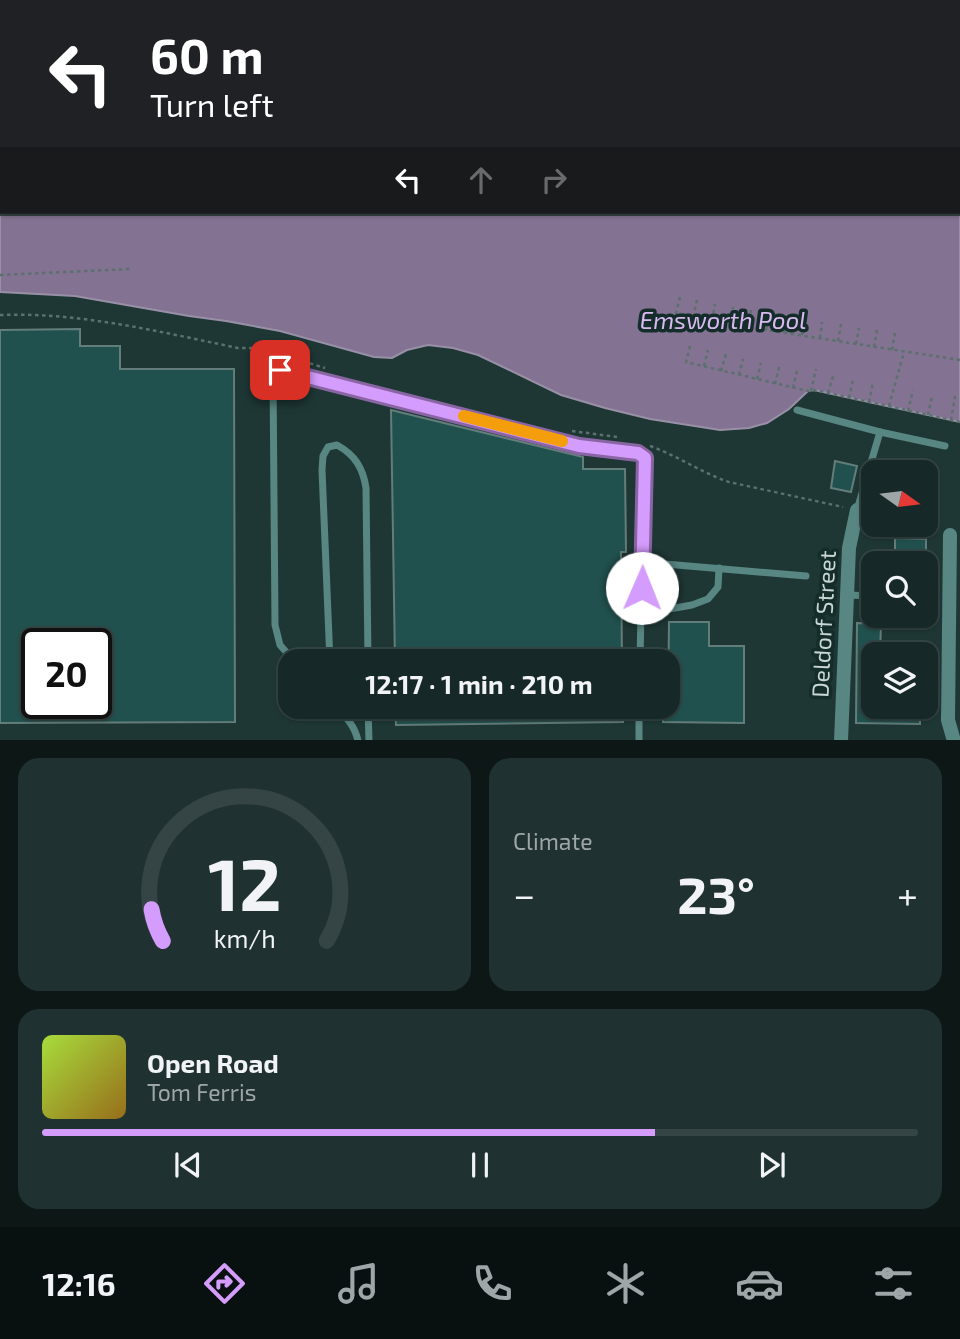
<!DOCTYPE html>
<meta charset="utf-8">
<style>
:root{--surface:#162928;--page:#1f3130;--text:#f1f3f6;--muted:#9ea6a8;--line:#354545;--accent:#d49cfc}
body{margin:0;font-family:"Exo 2",sans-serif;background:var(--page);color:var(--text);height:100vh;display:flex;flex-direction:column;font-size:26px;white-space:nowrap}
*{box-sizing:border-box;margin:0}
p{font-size:23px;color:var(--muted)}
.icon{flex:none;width:38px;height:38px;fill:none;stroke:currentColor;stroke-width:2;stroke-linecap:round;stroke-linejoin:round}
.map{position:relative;height:740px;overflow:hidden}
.side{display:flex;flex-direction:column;gap:18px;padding:18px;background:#0c1716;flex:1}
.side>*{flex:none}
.top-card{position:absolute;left:0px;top:0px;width:961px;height:214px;box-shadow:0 2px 5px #0004,0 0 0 2px var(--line);background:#202124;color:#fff;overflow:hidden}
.needle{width:46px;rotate:104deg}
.fabs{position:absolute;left:861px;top:460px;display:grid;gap:14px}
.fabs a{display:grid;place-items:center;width:77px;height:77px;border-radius:14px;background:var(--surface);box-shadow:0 2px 5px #0004,0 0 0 2px var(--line);font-size:35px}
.speed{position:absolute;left:21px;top:628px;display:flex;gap:14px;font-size:35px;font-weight:700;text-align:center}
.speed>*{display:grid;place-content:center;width:91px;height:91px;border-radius:50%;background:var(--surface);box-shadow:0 2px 5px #0004,0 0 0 2px var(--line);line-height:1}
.speed .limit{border:4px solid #111;border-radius:10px;background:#fff;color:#111}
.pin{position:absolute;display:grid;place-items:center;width:60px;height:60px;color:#fff;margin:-30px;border-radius:14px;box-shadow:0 4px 10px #0006}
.me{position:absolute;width:77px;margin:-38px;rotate:1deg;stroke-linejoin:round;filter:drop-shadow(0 0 5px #0008)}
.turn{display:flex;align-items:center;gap:24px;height:147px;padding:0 35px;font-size:32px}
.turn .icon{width:91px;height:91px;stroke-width:2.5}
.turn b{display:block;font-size:49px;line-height:60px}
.lanes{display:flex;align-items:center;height:66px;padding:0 35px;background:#0003;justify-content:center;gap:35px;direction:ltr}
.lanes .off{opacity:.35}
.big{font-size:52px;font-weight:700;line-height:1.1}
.side .widget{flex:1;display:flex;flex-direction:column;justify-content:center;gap:10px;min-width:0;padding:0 24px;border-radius:21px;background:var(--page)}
.side .dial{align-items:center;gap:0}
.dial svg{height:182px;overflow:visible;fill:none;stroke:var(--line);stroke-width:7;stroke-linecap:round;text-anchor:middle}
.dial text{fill:var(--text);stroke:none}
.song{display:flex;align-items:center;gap:21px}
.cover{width:84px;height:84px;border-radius:10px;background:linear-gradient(135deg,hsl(80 70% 55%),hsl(40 70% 35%))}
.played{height:7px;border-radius:4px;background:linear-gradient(90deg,var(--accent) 70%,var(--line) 70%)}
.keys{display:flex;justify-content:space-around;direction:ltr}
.heat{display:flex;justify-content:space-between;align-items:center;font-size:38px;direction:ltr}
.side .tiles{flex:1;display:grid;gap:18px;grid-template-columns:1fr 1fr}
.widget:last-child{grid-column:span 2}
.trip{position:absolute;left:278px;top:649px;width:402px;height:70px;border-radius:21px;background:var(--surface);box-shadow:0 2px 5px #0004,0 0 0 2px var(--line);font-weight:700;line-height:70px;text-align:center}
.menu{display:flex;height:112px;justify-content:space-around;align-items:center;background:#091010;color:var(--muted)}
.menu .icon{width:49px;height:49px}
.menu .on{color:var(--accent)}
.menu b{font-size:32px;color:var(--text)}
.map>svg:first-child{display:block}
</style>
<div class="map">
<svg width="960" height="741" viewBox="0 0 960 741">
<rect width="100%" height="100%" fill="#1e3735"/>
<!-- water -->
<path fill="#847292" stroke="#9890a6" stroke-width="2" fill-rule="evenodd" d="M0,0H960V422L814,390L808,391L789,409L767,423L749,428L720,430L650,419L605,408L561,395L478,355L453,348L428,345L407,350L392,358L374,357L280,331L226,321L189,316L75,296L0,292ZM2,2H959V212H2Z"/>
<!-- building -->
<g fill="#21514e" stroke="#637d7a" stroke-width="2" fill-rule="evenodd">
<path d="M80,329V346H120V369H234L235,722L0,723V330ZM37,644H96V704H37Z"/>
<path d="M391,410L583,457V469H625L626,552H621L622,662H395Z"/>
<path d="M835,461L857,466L851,492L831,488Z"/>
<path d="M895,538L926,539V564H910V556H895Z"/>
<path d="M669,622H709V646H744V723L663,722V707H668Z"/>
<path d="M857,623L881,624L880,654H873V707H920V724L856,723Z"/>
<path d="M395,707H623V722L396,725Z"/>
</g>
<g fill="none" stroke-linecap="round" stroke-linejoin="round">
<!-- path -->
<g stroke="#5c716f" stroke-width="2.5" stroke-dasharray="3.5 3.5" stroke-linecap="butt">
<path d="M0,275L131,269"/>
<path d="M680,297L676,313L766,330L960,360"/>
<path d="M0,315C81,312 160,332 238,348H259L325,368"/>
<path d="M693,317L697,300"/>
<path d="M712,320L715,304"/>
<path d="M730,323L733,307"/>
<path d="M748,327L751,310"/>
<path d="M766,330L769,313"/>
<path d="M784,333L786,316"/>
<path d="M802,335L805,319"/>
<path d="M820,338L822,322"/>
<path d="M838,341L841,324"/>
<path d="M856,344L859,328"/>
<path d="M690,346L686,362L808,391L814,390L960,422"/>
<path d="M874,347L877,330"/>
<path d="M892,350L895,333"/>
<path d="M704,366L708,350"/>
<path d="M721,371L726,354"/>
<path d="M739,375L743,359"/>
<path d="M757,379L761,363"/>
<path d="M775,384L779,367"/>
<path d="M793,388L797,371"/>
<path d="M811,391L816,369"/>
<path d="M828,393L834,373"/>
<path d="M849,398L853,380"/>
<path d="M869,402L873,382"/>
<path d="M889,406L904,352"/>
<path d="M908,411L913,390"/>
<path d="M928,415L932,396"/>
<path d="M951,420L955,396"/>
<path d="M572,431L617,437"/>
<path d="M650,446C678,456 702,473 729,482L843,507"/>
<path d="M907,525L936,532"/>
</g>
<!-- lane -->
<g stroke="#588682" stroke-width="7">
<path d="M797,410L880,432L857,510"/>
<path d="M880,432L945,446"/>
<path d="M642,562L806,576"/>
<path d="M847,595L873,596"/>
<path d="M641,614L692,605L708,599L718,587L719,568"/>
<path d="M295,662L280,645L275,625L273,374L280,370L579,446L638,453L644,458L640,662"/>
<path d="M330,662L322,470L323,456L328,447L337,445C355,455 363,468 366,488L368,662"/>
<path d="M336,707C346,717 355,726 358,741"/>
<path d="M368,707L369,741"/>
<path d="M639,741V707"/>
</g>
<!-- street -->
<g stroke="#588682" stroke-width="14">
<path d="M950,535L948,720L954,741"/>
<path d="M841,741L849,548L857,510"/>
</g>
</g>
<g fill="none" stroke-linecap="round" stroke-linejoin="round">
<defs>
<path id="route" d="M280,370L579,446L638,453L645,458L642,588"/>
</defs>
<!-- route casing -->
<use href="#route" stroke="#8a65a4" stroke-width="18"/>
<!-- route -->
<use href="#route" stroke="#d49cfc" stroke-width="12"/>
<!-- slow -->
<path stroke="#f59e0b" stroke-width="12" d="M464,416L562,441"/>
</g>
<g text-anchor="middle" stroke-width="7" stroke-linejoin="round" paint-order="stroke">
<!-- street labels -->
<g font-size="23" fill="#c8d6d4" stroke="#142d2b">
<text transform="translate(824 624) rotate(-87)" y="8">Deldorf Street</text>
</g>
<!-- water labels -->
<g font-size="24" font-style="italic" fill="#d9b9f0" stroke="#142d2b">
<text x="723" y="329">Emsworth Pool</text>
</g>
</g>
</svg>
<div class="fabs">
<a><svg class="needle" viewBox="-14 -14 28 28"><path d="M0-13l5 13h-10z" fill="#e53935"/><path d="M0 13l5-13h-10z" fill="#9ea6a8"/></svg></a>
<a><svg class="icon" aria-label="search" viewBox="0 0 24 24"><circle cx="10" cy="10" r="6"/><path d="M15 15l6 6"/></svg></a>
<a><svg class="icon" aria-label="layers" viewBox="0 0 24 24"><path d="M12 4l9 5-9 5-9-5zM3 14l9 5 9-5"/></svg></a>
</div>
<div class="speed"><div class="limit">20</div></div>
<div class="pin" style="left:280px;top:370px;background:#d93025"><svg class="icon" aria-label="arrive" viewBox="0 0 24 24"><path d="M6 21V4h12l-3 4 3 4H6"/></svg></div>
<svg class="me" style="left:642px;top:588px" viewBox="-20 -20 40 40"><circle r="19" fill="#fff"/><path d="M0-13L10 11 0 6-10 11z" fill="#d49cfc"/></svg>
<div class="trip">12:17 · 1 min · 210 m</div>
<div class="top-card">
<div class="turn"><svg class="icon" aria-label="left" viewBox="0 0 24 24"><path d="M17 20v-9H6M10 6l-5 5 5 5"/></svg><div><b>60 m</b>Turn left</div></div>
<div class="lanes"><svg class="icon" aria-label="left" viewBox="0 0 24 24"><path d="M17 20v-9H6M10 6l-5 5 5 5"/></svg><svg class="icon off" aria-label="ahead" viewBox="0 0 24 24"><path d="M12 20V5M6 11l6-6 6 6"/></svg><svg class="icon off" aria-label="right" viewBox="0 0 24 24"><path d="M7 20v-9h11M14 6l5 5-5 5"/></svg></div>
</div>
</div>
<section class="side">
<div class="tiles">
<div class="widget dial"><svg viewBox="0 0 100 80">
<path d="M14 69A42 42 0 1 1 86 69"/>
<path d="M14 69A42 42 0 0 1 9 55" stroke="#d49cfc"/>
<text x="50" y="56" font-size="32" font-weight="700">12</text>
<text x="50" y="72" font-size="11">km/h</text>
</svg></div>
<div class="widget"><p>Climate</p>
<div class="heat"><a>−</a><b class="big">23°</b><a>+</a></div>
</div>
<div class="widget">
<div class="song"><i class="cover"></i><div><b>Open Road</b><p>Tom Ferris</p></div></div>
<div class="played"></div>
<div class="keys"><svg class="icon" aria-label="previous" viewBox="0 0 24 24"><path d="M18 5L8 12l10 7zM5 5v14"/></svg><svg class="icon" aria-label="pause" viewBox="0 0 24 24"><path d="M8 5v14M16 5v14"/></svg><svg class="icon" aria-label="next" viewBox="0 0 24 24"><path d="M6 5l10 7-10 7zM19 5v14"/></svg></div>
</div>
</div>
</section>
<nav class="menu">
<b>12:16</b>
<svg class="icon on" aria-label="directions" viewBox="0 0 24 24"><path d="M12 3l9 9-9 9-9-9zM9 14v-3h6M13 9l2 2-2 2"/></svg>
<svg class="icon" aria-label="music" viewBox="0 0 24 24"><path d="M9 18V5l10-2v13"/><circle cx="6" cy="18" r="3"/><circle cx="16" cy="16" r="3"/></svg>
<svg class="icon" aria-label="phone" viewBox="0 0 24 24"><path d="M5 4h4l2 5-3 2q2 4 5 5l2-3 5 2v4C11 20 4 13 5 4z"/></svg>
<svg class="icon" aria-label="climate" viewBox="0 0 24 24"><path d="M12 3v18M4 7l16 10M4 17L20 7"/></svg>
<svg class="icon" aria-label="car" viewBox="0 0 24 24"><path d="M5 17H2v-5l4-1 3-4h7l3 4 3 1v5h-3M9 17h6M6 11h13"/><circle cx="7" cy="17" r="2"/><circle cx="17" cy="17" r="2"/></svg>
<svg class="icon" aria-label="filters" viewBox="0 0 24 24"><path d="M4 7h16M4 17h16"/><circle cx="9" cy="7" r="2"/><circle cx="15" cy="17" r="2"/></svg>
</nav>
